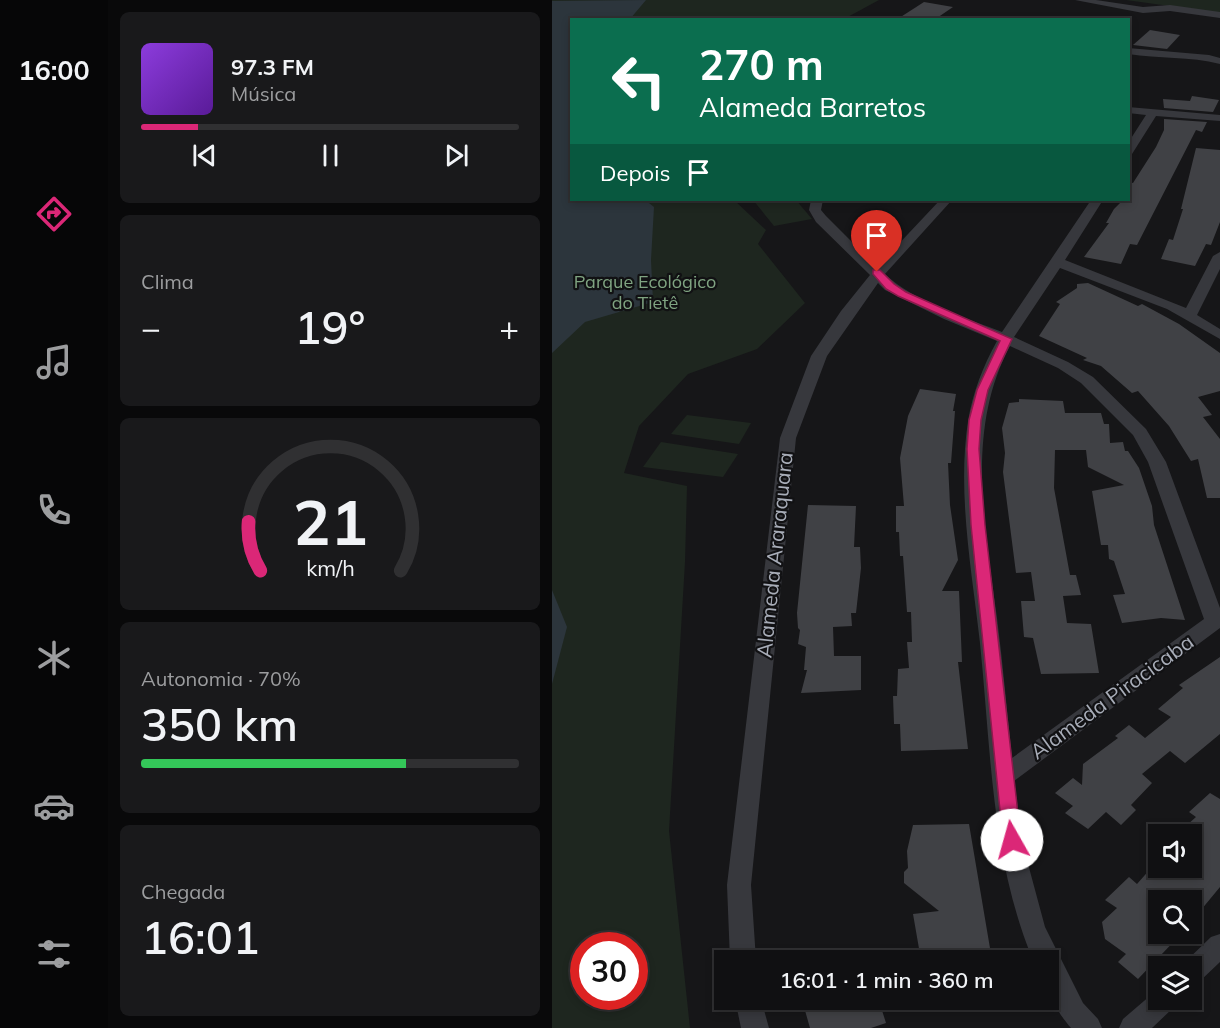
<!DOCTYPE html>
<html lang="pt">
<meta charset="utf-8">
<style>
:root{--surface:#101012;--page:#19191b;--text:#f1f3f6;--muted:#9c9d9f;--line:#303032;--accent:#db2777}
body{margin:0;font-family:Mulish,sans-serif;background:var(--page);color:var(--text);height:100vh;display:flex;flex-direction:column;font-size:22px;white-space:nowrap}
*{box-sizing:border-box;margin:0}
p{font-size:20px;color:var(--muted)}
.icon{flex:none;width:33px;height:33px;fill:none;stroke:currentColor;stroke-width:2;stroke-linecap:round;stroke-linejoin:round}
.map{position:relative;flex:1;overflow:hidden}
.details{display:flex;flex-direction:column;gap:12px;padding:12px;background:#09090a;width:444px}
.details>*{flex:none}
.top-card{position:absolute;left:18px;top:18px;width:560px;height:183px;border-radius:0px;box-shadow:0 3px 9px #0003,0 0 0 2px var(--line);background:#0b6e4f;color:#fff;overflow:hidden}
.controls{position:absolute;left:596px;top:824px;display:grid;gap:12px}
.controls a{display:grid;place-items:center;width:54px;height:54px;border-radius:0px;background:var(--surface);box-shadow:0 3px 9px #0003,0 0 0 2px var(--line);font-size:30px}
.speed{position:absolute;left:18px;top:932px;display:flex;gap:12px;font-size:30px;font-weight:700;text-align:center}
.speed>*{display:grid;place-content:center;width:78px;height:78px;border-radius:50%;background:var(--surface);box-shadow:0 3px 9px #0003,0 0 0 2px var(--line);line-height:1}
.speed .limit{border:9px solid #d22;background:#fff;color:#111}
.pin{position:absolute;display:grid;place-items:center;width:51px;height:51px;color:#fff;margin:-62px -26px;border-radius:50% 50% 50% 0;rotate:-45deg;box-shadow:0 0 6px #0007}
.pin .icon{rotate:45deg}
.me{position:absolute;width:66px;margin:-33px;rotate:353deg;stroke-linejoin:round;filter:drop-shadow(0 0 4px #0008)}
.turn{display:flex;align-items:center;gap:21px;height:126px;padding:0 30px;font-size:27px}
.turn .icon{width:78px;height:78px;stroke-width:2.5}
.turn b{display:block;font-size:42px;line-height:51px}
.then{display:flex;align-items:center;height:57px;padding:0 30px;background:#0003;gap:12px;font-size:22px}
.big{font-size:45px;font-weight:600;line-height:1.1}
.details .tile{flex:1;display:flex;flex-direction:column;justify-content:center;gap:9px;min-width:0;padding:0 21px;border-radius:9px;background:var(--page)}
.details .dial{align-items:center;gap:0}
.dial svg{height:156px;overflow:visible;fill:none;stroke:var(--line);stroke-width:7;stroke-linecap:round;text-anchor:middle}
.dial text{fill:var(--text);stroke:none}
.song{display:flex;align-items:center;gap:18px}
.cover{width:72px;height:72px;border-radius:9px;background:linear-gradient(135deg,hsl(270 70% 55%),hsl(270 70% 35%))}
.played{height:6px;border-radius:3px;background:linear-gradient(90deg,var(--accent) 15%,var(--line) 15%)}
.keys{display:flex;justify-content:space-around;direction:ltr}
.heat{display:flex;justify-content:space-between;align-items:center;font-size:33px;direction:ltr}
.charge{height:9px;border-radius:4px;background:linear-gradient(90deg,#34c759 70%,var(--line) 0)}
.trip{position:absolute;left:162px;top:950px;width:345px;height:60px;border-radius:0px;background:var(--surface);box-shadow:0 3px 9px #0003,0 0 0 2px var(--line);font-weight:600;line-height:60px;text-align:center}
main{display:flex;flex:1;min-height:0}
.dock{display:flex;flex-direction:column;width:108px;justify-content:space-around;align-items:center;background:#060607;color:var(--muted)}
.dock .icon{width:42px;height:42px}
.dock .active{color:var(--accent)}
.dock b{font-size:27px;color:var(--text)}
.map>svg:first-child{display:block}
</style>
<main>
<nav class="dock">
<b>16:00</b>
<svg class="icon active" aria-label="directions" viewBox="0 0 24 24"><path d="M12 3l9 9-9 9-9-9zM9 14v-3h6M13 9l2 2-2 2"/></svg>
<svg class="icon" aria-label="music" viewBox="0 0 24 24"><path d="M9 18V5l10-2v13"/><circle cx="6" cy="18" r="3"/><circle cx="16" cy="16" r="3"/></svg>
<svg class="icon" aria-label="phone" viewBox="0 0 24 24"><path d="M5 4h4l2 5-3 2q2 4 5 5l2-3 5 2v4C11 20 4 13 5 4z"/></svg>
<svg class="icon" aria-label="climate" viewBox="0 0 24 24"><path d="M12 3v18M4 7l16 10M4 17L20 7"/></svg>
<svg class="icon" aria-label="car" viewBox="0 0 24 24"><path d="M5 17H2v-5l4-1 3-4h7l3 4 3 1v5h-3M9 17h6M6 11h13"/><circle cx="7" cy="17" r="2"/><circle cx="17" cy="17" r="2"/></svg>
<svg class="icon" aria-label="filters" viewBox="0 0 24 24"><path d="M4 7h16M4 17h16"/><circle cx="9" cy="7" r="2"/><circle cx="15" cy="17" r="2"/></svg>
</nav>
<section class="details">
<div class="tile">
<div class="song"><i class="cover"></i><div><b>97.3 FM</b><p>Música</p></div></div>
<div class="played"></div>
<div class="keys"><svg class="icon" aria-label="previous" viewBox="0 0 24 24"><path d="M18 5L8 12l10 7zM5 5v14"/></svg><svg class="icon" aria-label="pause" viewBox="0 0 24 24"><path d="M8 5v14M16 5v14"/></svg><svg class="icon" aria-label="next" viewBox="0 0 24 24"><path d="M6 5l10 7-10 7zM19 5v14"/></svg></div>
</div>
<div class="tile"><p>Clima</p>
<div class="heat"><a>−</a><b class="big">19°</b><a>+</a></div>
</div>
<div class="tile dial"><svg viewBox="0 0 100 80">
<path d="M14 69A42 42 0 1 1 86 69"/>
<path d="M14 69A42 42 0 0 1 8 44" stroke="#db2777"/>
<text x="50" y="56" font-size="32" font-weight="700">21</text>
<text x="50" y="72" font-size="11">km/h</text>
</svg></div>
<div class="tile"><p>Autonomia · 70%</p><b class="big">350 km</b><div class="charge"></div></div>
<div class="tile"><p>Chegada</p><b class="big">16:01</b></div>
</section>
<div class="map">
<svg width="668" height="1028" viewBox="0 0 668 1028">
<rect width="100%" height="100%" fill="#161618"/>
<!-- green -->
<g fill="#1e261f" fill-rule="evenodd">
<path d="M0,0H327L292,19L20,20V200H182L214,230L206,244L253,303L205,349L136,374L87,426L72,473L135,486L133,562L117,831L138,1028H0ZM32,945H82V996H32Z"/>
<path d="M574,0H668V13Z"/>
<path d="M201,200H244L260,219L222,226Z"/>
<path d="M135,415L199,423L187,444L119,434Z"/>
<path d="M109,442L186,454L171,477L91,467Z"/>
</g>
<!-- water -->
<g fill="#2c353c">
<path d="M94,0L78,19L20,20V200H93L102,207L99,260L101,302L33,322L0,353V1Z"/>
<path d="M0,590L15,627L0,684Z"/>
</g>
<!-- building -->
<g fill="#404145">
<path d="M372,2L401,7L382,20H344Z"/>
<path d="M598,30L628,35L615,49L581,45Z"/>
<path d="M640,96L667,100L661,112L612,108L611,99L638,101Z"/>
<path d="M612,119L655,122L650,132L644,130L585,245L578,244L569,264L532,257L557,223H554L562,209L571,200H576V182L581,183L604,147L612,130Z"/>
<path d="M644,148L668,150V222L659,245L654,244L643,266L609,259L617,239L621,240L631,209H629Z"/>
<path d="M536,283L586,306L590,304L627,324L668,353V391L646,397L660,415L651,417L668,439V498H655L646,459L639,461L617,426L586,391L580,393L549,366L531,360L535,358L487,336L508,304L504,302L525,288V284Z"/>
<path d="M368,389L404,394L401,411H403L399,463H396L398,505L406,560L390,591H407L410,662H406L416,749L349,751L348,724H342L341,696H345L346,669L357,668L355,642H360L359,612H355L351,556H348L347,532H344V506H352L348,458L356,416Z"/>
<path d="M467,399L511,401L513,413H549L552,424H557L558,443L571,442L573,451H576L587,468L600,506L602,525L633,620L609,618L570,623L561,595L573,594L562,561L557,559L556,545H549L540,491L572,485L536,467L534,450H503L502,488L518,575H524L529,595L511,596L515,623L539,624L547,673L489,674L481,638L472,637L469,601H483L479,572L464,573L451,472L453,453L450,428L457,403L467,402Z"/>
<path d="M256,505L304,506L302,547H308L309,568L304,613H299L300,626L281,627L282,656H309V690L249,693L255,670H252L254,647L246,644L248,630L246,628L245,613Z"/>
<path d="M668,657V734L633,763L618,751L590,774L600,783L579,805L584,810L569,825L554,812L536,829L513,813L521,806L503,793L521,778L530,785L531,764L566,738L563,736L577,725L593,738L619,717L606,709L631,688L627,685Z"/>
<path d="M658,793L668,799V887L639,922V900H606V933H630L586,979L566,962L574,954L553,939L550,922L565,908L553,900L577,877L585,884L600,867H639V834H625L644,817L637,812Z"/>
<path d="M417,824L440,960H369L361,914L387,911L352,883V872L356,868L355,851L361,825Z"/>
<path d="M284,999H313L315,1008L328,1004L334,1023L319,1028H258L252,1007Z"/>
</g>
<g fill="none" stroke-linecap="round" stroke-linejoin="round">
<!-- minor -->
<g fill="#37383d" fill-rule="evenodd">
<path d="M523,0H544L591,7L618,5L668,12V18L618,11L591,13Z"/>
<path d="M576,48L657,55L668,58V64C638,56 607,59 576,54Z"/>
<path d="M576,107L668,115V121L604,116L580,154L576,155V143L594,115L576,113Z"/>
<path d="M259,200H271L269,210L274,216L325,267L388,200H400L333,274C361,301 414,318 450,332L539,200H551L513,260L634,308L661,256L668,252V269L645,315L668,329V339L615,309L508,268L462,337L516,362L541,377L594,429L614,462L668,608V628L462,781L472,849L493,927L531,1003L546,1019L550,1028H519C499,1005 496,989 496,960H481C439,859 439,750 428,643C420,571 405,494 416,421C421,392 431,366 445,341L392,319L333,290L326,283L275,356L244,438L199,885L204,960H178L175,885L228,438L259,356L289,311L318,275L264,222L257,210ZM458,346L506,368L529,383L581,435L596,462L652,619L460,758C455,712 451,665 445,618C433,527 413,430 458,346Z"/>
<path d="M668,934V962L648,981L639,985V966L630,965L659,937Z"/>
<path d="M606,989V999H625L621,1008L600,1028H567L571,1019Z"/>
<path d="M183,999H209L217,1028H189Z"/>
</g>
</g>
<!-- route -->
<path fill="#db2777" stroke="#8e194d" stroke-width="1.5" d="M321,270H328L342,284L354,292L460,339L436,390L429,420L427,449L433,525L469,840L466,846L460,848L454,846L451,840L419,525L415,449L417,420L425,390L448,341L346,296L334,289L321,274Z"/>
<g text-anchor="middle" stroke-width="4.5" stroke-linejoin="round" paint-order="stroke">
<!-- far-park labels -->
<g font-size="18" fill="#7fa381" stroke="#111113">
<text x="93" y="288">Parque Ecológico<tspan x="93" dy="21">do Tietê</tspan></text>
</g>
<!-- street labels -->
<g font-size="21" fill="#a8adb8" stroke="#111113">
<text transform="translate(223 555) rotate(-84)" y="7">Alameda Araraquara</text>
<text transform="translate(560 697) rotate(-36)" y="7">Alameda Piracicaba</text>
</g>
</g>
</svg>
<div class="controls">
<a><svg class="icon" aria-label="sound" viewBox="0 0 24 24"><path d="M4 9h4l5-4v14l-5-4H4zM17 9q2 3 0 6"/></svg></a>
<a><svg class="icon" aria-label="search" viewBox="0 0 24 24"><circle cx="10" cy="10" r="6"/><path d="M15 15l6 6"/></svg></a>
<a><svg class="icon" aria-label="layers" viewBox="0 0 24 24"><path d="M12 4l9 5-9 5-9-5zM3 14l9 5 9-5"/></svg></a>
</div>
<div class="speed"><div class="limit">30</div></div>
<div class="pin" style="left:325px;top:272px;background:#d93025"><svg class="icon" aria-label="arrive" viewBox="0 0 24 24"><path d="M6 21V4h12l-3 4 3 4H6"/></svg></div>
<svg class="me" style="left:460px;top:840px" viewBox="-20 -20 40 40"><circle r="19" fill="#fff"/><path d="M0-13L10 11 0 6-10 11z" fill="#db2777"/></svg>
<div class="trip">16:01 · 1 min · 360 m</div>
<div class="top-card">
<div class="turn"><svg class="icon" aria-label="left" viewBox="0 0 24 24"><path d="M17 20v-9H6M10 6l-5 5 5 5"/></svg><div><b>270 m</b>Alameda Barretos</div></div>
<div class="then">Depois<svg class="icon" aria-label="arrive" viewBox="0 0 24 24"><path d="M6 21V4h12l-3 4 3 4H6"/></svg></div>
</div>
</div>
</main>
